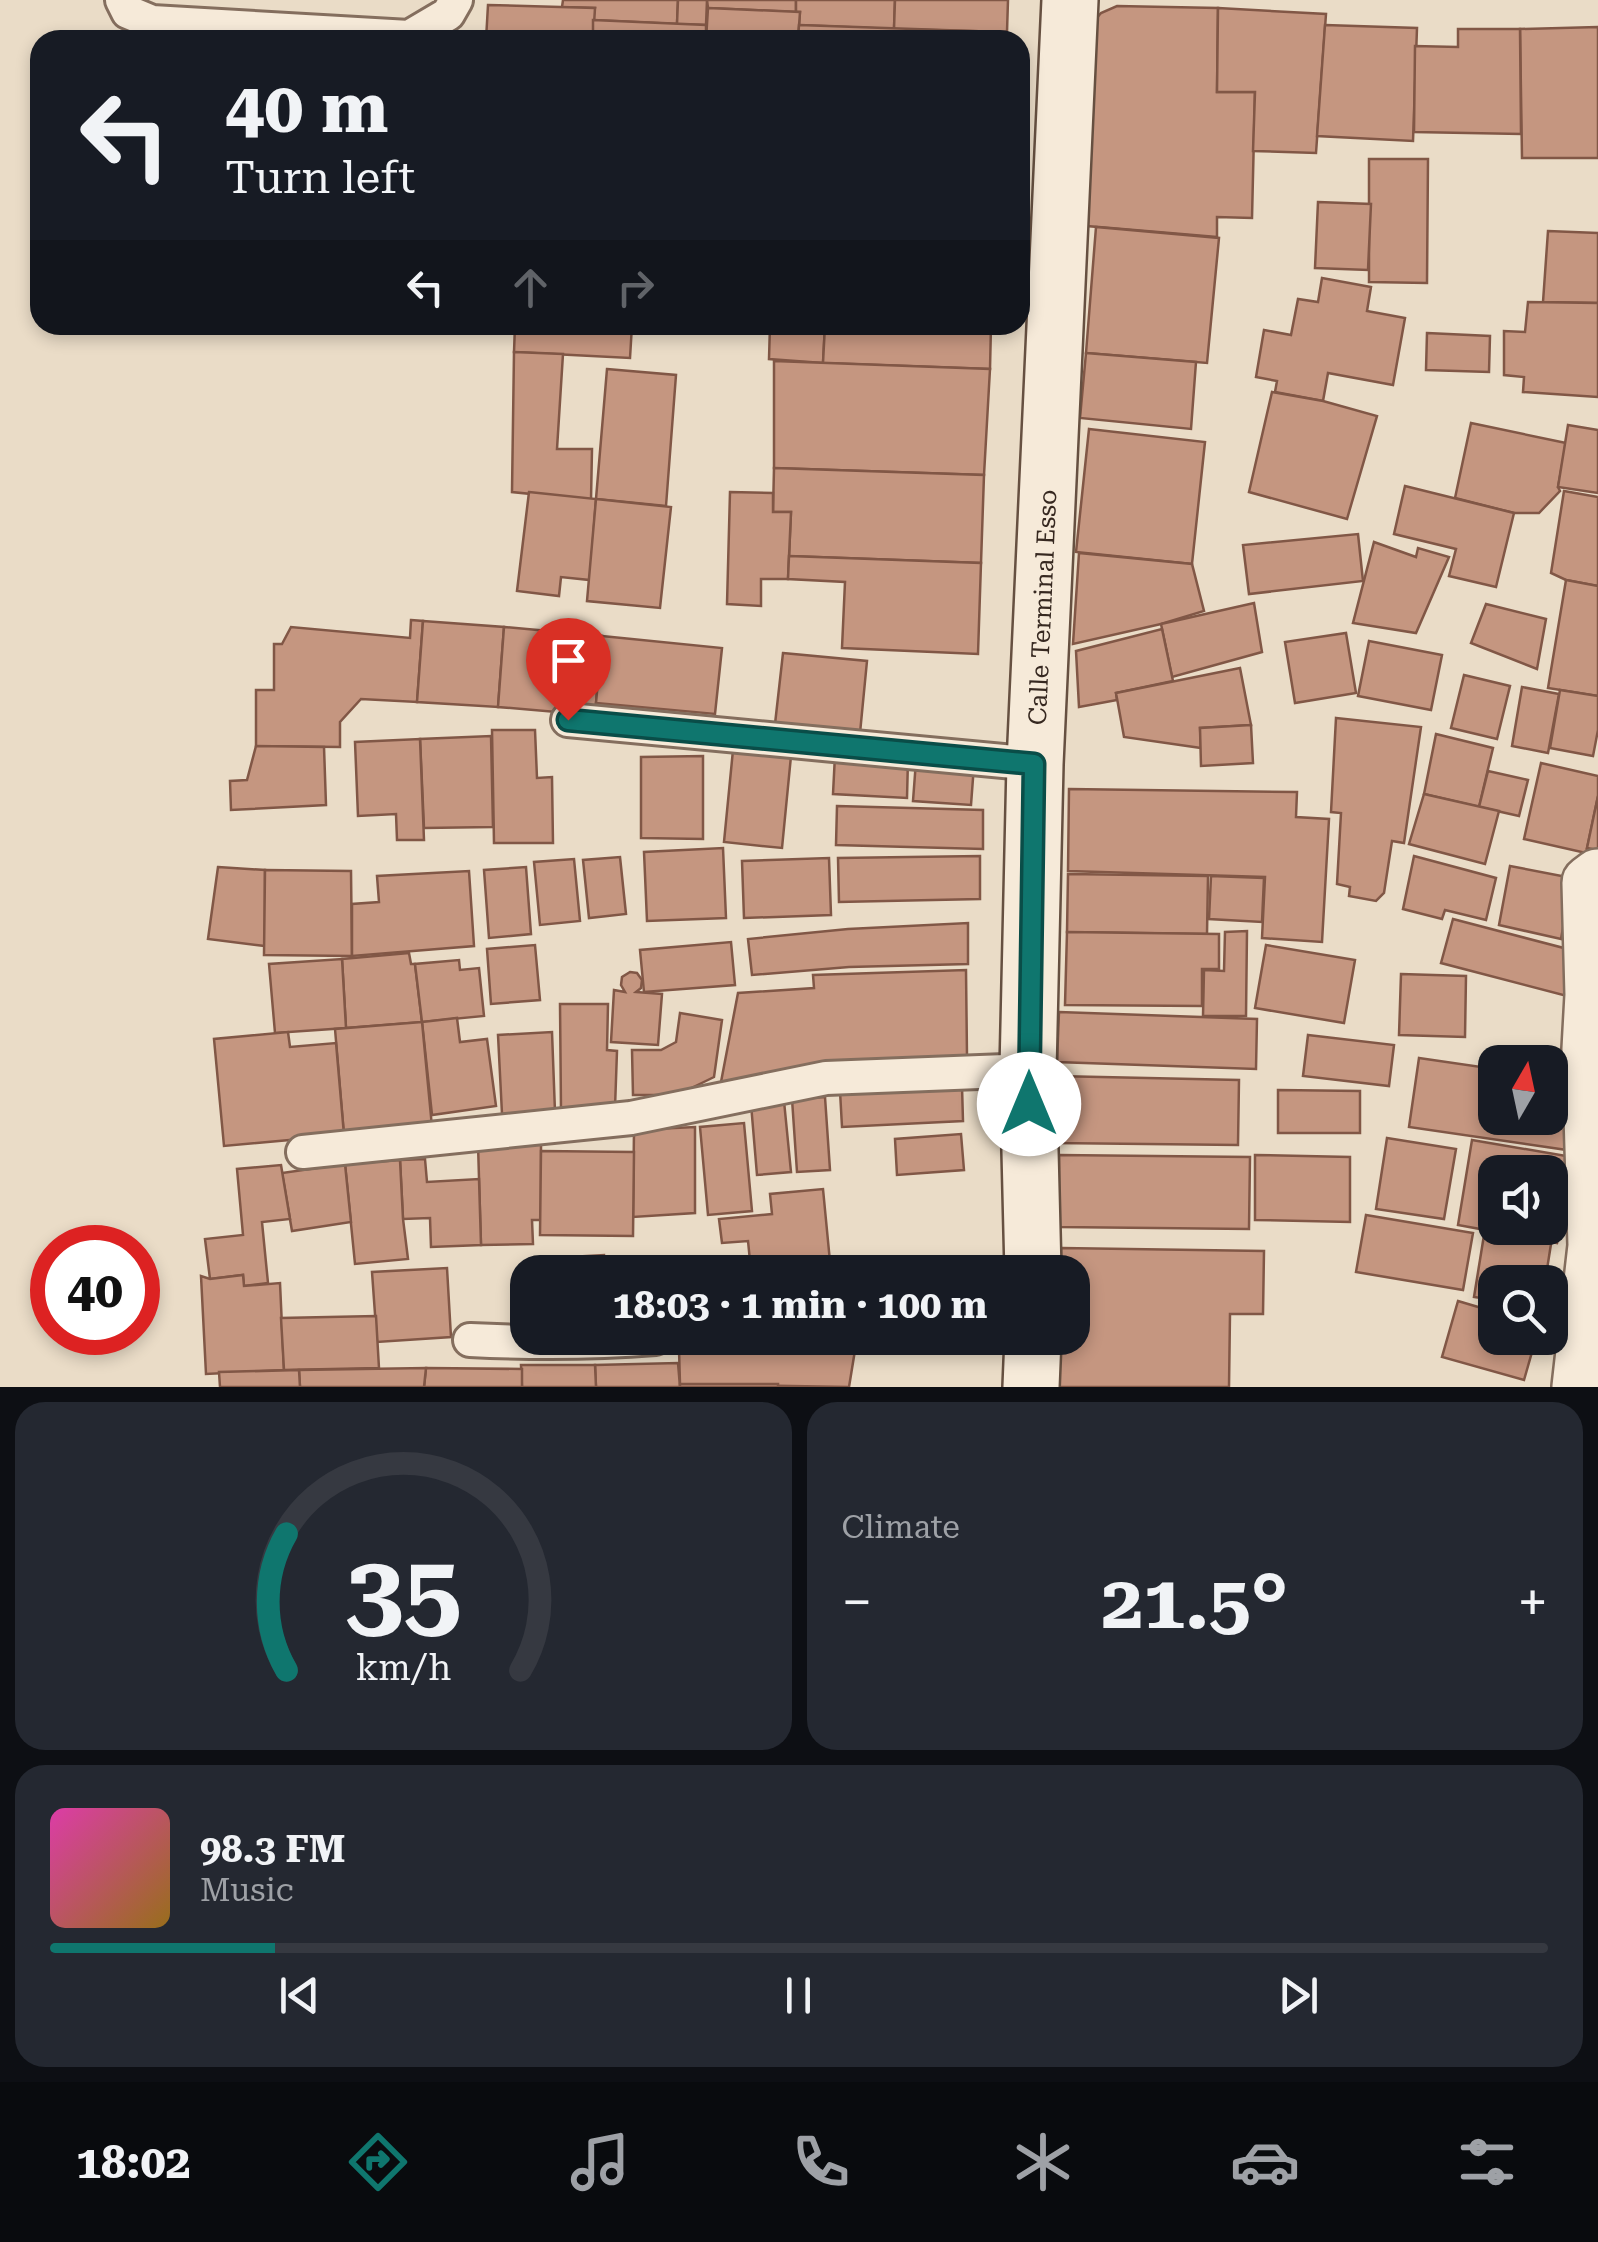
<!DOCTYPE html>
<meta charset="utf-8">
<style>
:root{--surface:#171b24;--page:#242831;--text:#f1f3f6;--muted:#9ea1a6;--line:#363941;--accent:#0f766e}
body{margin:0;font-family:"Roboto Serif",serif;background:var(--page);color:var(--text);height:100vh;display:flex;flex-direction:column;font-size:38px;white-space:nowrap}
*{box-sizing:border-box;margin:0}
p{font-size:32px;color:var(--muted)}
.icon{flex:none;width:55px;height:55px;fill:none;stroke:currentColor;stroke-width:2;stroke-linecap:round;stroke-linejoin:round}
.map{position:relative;height:1387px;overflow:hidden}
.side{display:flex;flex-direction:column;gap:15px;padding:15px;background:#0d0f14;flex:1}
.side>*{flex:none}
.banner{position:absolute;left:30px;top:30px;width:1000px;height:305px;border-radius:30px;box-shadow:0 5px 15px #0003;background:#171b24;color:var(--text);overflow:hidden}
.needle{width:65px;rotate:9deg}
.controls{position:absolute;left:1478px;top:1045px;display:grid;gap:20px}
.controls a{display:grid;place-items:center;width:90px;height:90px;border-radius:20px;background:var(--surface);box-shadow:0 5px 15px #0003;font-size:50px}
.speed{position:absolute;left:30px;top:1225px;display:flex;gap:20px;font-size:50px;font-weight:700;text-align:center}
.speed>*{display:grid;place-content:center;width:130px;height:130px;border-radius:50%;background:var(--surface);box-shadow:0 5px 15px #0003;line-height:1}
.speed .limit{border:15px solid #d22;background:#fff;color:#111}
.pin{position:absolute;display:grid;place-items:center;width:85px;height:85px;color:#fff;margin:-102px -42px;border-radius:50% 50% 50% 0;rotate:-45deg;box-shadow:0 0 10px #0007}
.pin .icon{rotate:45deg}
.me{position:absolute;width:110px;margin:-55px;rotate:0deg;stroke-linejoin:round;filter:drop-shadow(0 0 8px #0008)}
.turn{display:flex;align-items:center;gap:35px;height:210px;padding:0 30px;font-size:45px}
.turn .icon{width:130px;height:130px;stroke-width:2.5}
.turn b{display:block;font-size:70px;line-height:85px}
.lanes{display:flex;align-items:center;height:95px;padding:0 30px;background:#0003;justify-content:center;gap:50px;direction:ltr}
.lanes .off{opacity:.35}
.big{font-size:75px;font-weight:700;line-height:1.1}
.side .tile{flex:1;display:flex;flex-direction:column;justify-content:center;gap:15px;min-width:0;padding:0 35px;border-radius:30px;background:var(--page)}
.side .dial{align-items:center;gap:0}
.dial svg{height:260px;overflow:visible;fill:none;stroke:var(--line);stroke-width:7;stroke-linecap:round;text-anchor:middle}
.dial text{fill:var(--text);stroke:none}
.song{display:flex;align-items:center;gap:30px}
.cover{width:120px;height:120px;border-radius:15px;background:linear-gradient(135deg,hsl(320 70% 55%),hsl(40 70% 35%))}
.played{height:10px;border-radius:5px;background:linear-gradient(90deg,var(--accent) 15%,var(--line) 15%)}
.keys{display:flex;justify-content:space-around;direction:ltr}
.heat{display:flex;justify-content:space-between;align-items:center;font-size:55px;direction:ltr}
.side .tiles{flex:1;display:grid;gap:15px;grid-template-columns:1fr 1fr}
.tile:last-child{grid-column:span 2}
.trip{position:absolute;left:510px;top:1255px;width:580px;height:100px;border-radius:30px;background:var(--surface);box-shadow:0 5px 15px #0003;font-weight:700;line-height:100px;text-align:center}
.menu{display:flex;height:160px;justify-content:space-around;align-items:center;background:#090b0e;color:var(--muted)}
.menu .icon{width:70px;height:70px}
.menu .selected{color:var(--accent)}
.menu b{font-size:45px;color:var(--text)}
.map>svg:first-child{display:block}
</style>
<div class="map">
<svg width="1598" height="1387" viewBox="0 0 1598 1387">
<rect width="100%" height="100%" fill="#eadcc7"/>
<!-- building -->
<g fill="#c59680" stroke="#815746" stroke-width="2.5" fill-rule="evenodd">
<path d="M563,0H678L677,24L593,20L595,8L562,7Z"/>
<path d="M678,0H707L706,25L677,24Z"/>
<path d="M707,0H796V12L708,8Z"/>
<path d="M796,0H895L894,29L799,25L800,12H796Z"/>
<path d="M895,0H1008L1007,32L894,29Z"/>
<path d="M488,5L595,8L593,40H486Z"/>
<path d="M1117,6L1218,8L1217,92H1255L1252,218L1217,217V237L1087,226L1090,26L1101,13Z"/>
<path d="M708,8L800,12L798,40H706Z"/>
<path d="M1218,8L1326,14L1316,153L1253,151L1255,92H1217Z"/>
<path d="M593,20L706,25V40H593Z"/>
<path d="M799,25L999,32V40H798Z"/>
<path d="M1325,25L1417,28L1413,141L1317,136Z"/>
<path d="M1598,27V158H1522L1520,29Z"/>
<path d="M1458,29H1520L1521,134L1414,132L1415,46L1458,47Z"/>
<path d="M1369,159H1428L1427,283L1369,282Z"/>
<path d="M1318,202L1371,204L1368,270L1315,268Z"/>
<path d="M1096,227L1219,238L1207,363L1086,353Z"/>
<path d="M1548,231L1598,233V303L1543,302Z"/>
<path d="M1322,278L1371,287L1367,311L1405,318L1393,385L1328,373L1323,401L1275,392L1277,381L1256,377L1264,330L1291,335L1298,299L1318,302Z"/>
<path d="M1528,302L1598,303V397L1523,392L1524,377L1504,375V331L1525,332Z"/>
<path d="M515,325H632L630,358L514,352Z"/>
<path d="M770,325H825L823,363L769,359Z"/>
<path d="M825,325H991L990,369L823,363Z"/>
<path d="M1427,333L1490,336L1489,372L1426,370Z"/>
<path d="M514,352L563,354L557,449H592L591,500L512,492Z"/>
<path d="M1086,353L1196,362L1191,429L1080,418Z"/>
<path d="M774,361L990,369L984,475L774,468Z"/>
<path d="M607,369L676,375L666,506L596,499Z"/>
<path d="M1272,392L1323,401L1377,416L1347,519L1249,492Z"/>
<path d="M1471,423L1566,443L1558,487L1560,491L1539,513H1514L1455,498Z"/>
<path d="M1568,425L1598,430V493L1558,487Z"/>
<path d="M1089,429L1205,442L1192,564L1076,552Z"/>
<path d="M774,468L984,475L981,563L789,556L791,512H773Z"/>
<path d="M1405,486L1514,513L1496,587L1449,576L1456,549L1394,534Z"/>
<path d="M1564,491L1598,497V586L1566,580L1551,573Z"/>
<path d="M529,492L596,499L590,580L561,577L559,596L517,591Z"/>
<path d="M730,492L773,493V512H791L788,579H761V606L727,604Z"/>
<path d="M596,499L671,507L660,608L587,601Z"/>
<path d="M1358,534L1363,581L1249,594L1243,545Z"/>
<path d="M1374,542L1416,557L1418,548L1449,557L1416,633L1353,623Z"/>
<path d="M1079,553L1192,564L1204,611L1161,624L1073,644Z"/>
<path d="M789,556L981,563L978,654L842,648L845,582L788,579Z"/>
<path d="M1566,580L1598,586V696L1548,688Z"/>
<path d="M1254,603L1262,652L1172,677L1161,624Z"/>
<path d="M1486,604L1546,619L1537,669L1471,643Z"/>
<path d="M411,620L423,621L417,702L361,699L340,722V747L256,746V690H274V644H282L291,627L410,638Z"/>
<path d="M423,621L504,627L498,707L417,702Z"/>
<path d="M504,627L602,636L596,703L615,705L613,717L498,707Z"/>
<path d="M1162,629L1173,681L1116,693L1117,700L1079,707L1076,651Z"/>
<path d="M1346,633L1356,693L1295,703L1285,642Z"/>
<path d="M602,636L722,648L715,714L596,703Z"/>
<path d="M1369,641L1442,655L1431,710L1358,696Z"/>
<path d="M783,653L867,661L860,733L775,724Z"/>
<path d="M1240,668L1251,725L1200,728L1201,748L1124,737L1116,693Z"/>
<path d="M1464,675L1510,686L1497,739L1451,728Z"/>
<path d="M1522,687L1559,694L1548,753L1512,746Z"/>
<path d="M1560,690L1598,696V730L1593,756L1550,748Z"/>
<path d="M1336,718L1421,727L1404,843L1392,841L1384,893L1376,901L1349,896L1350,887L1337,884L1341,813L1331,812Z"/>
<path d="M1251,725L1253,763L1201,766L1200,728Z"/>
<path d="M492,730H535L537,778L552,777L553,843H494Z"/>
<path d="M1436,734L1493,748L1479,807L1424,794Z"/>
<path d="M491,736L493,827L424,828L420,739Z"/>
<path d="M420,739L424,840H397L396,814L358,816L355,742Z"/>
<path d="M256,746L324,747L326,805L231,810L230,781L247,780Z"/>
<path d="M733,750L791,756L782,848L724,842Z"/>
<path d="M835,755L908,759L907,798L833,794Z"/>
<path d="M703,756V839L641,838V757Z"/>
<path d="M916,761L974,765L971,805L913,801Z"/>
<path d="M1541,763L1598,776V796L1586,853L1524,839Z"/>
<path d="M1488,771L1528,780L1519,816L1479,807Z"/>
<path d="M1069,789L1297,792L1296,817L1329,819L1322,942L1262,938L1265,877L1068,871Z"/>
<path d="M1424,794L1499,811L1485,864L1409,844Z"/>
<path d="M1598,796V850L1587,848Z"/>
<path d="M837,806L983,810V849L836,845Z"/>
<path d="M723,848L726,918L647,921L644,852Z"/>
<path d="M980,856V899L839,902L838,858Z"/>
<path d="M1414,856L1496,878L1486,920L1445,910L1442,919L1403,909Z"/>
<path d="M620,857L626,914L589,918L583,860Z"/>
<path d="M829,858L831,915L744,918L742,861Z"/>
<path d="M574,859L580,921L540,925L534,862Z"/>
<path d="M1510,866L1572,878L1561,939L1499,925Z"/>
<path d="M218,867L265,870V946L208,939Z"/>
<path d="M526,867L531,934L489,938L484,870Z"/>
<path d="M265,870L351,871L352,956L264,955Z"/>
<path d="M469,871L474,946L352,956V904L379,902L377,876Z"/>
<path d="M1068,874L1208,876L1207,934L1067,932Z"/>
<path d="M1211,876L1264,878L1262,922L1209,919Z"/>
<path d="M1453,919L1579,952L1567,996L1441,963Z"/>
<path d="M968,923V964L849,967L752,975L748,939L848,929Z"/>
<path d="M1247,931L1246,1016H1203L1204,970L1224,971L1225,932Z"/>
<path d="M1067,932L1219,934V969H1202V1006L1065,1005Z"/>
<path d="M731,942L735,985L644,992L640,950Z"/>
<path d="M535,945L540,1000L491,1004L487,949Z"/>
<path d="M1266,945L1355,960L1344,1023L1255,1008Z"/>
<path d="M409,953L411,964H415L422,1022L346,1028L342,959Z"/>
<path d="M342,959L346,1028L275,1033L269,964Z"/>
<path d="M459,960L460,970L479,968L484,1016L422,1022L415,964Z"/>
<path d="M966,970L967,1056L833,1065L721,1082L738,993L814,988L813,975Z"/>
<path d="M630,972L637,973L642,980L641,988L636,992L662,994L658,1045L611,1042L614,990L625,992L621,985L622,977Z"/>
<path d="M1401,974L1466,976L1465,1037L1399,1035Z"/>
<path d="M560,1004H608L607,1050L617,1051L615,1108L561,1109Z"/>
<path d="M1059,1012L1257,1019L1256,1069L1057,1062Z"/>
<path d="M680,1013L722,1020L714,1077L677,1095H633L632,1050H661L676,1042Z"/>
<path d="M457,1018L460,1042L487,1039L496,1106L432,1115L422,1022Z"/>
<path d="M422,1022L432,1127L344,1135L335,1029Z"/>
<path d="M288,1032L290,1047L336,1043L344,1135L224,1146L214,1039Z"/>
<path d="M552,1032L555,1112L502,1114L498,1035Z"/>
<path d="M1308,1035L1394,1045L1389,1086L1303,1076Z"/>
<path d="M1419,1058L1495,1069V1118H1550V1077L1577,1081L1567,1150L1409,1127Z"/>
<path d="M1055,1076L1239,1080L1238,1145L1054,1143Z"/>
<path d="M962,1086L963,1121L842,1127L840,1091Z"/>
<path d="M1278,1090L1360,1091V1133H1278Z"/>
<path d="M825,1097L830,1170L797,1172L792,1099Z"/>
<path d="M784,1101L791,1172L757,1175L751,1104Z"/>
<path d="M744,1123L752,1211L708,1215L700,1127Z"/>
<path d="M695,1127V1213L633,1217L634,1130Z"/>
<path d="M961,1134L964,1170L897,1175L895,1139Z"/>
<path d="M1387,1138L1456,1149L1444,1219L1376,1209Z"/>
<path d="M1472,1140L1572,1157L1557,1243L1458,1225ZM1495,1172H1550V1228H1495Z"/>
<path d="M541,1143V1220H532L533,1244L481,1245L478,1144Z"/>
<path d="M541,1151L634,1152L633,1236L540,1235Z"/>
<path d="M1059,1155L1250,1157L1249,1229L1059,1227Z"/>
<path d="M1255,1155L1350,1157V1222L1255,1220Z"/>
<path d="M425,1159L427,1182L479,1179L481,1245L431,1247L430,1218L403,1219L400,1160Z"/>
<path d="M400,1160L403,1219L408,1259L355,1264L345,1164Z"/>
<path d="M345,1164L351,1222L292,1231L282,1173Z"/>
<path d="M281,1165L290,1219L262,1222L268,1283L244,1286L243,1275L210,1279L205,1239L243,1235L237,1169Z"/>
<path d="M823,1189L831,1272H730L729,1262L750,1261L748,1241L722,1243L719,1219L772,1214L770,1194Z"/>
<path d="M1366,1215L1473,1233L1463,1290L1356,1272Z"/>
<path d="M1484,1235L1551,1244L1545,1282H1495V1300L1474,1297Z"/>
<path d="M1061,1248L1264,1251L1263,1314H1230L1229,1387H1058L1059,1338H1072V1272H1061Z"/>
<path d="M604,1255L605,1272H535L534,1259Z"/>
<path d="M729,1262L730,1272H651V1271Z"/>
<path d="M447,1268L451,1337L377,1342L372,1272Z"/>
<path d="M243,1275L244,1286L280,1283L284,1370L206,1374L201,1276L210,1279Z"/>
<path d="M1458,1301L1495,1312V1338H1536L1524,1380L1442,1357Z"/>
<path d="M376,1316L379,1368L284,1370L281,1318Z"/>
<path d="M779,1338H857L849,1387L680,1384L679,1349Z"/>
<path d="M678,1363L680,1387H596L595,1365Z"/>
<path d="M521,1365H595L596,1387H522Z"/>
<path d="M426,1368L522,1369V1387H424Z"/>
<path d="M426,1368L424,1387H300L299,1370Z"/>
<path d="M299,1370L300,1387H220L219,1372Z"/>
<rect x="680" y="1384" width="98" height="3"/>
</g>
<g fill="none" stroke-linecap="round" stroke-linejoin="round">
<defs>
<g id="lane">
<path d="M122,0L128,12L152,22L409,37L448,14L456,0"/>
<path d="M568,720L1035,764"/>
<path d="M303,1152L631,1118L826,1078L1028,1070"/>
<path d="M470,1340C532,1343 593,1343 655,1338"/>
</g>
<path id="street" d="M1580,1387L1596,1246L1590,1049L1593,995L1590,883L1598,877"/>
<g id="secondary">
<path id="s1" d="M1033,1272L1028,1070L1035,764L1070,0"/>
<path d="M1031,1387L1033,1338"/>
</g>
</defs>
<!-- lane casing -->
<use href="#lane" stroke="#846e5e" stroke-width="38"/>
<!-- street casing -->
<use href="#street" stroke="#846e5e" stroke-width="60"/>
<!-- secondary casing -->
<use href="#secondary" stroke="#665041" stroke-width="60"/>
<!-- lane -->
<use href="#lane" stroke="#f6ead9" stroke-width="32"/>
<!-- street -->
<use href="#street" stroke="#f6ead9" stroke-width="55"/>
<!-- secondary -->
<use href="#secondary" stroke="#f6ead9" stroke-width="55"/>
</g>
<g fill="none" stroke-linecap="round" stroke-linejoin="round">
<defs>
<path id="route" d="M568,720L1034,764L1029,1104"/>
</defs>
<!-- route casing -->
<use href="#route" stroke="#0a4d48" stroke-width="25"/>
<!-- route -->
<use href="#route" stroke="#0f766e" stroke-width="18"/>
</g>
<g text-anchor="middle" stroke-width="10" stroke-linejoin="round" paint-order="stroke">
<!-- street labels -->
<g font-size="25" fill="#362820" stroke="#f2e7d6">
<text dy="9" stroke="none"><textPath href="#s1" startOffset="665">Calle Terminal Esso</textPath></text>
</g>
</g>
</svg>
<div class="controls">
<a><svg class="needle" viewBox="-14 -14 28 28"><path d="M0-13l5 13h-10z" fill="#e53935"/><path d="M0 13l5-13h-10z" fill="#9ea1a6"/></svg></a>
<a><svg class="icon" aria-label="sound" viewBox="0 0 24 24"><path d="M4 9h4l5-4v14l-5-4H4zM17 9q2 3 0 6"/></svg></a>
<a><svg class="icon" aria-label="search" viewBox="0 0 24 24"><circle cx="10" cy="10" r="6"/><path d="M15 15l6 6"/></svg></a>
</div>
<div class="speed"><div class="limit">40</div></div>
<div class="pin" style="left:568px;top:720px;background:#d93025"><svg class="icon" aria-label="arrive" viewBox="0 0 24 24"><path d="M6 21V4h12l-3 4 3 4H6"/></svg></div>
<svg class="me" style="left:1029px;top:1104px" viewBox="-20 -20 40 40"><circle r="19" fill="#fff"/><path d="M0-13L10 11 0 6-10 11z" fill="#0f766e"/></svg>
<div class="trip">18:03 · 1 min · 100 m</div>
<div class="banner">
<div class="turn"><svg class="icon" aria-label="left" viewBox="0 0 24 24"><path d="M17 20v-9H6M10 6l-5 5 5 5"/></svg><div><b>40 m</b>Turn left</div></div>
<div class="lanes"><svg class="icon" aria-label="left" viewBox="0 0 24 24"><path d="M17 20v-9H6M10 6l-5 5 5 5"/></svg><svg class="icon off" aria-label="ahead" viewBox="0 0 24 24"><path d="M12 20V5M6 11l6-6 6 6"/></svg><svg class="icon off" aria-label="right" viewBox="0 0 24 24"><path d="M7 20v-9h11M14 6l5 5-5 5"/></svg></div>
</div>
</div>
<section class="side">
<div class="tiles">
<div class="tile dial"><svg viewBox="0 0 100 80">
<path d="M14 69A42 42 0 1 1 86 69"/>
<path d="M14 69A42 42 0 0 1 14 27" stroke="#0f766e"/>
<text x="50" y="56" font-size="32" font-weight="700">35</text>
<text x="50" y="72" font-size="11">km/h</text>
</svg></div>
<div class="tile"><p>Climate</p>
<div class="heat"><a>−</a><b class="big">21.5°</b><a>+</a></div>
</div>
<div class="tile">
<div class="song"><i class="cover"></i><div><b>98.3 FM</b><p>Music</p></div></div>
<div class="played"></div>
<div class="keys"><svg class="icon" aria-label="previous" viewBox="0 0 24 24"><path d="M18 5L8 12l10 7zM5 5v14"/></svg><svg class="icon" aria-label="pause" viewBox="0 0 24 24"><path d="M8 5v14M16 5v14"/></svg><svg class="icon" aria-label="next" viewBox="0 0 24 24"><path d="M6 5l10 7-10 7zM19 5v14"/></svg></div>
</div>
</div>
</section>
<nav class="menu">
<b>18:02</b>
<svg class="icon selected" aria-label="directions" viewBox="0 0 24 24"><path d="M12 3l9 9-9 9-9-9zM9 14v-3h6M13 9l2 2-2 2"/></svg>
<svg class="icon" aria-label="music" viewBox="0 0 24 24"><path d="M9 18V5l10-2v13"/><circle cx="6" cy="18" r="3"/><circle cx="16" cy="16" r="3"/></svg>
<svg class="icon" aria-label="phone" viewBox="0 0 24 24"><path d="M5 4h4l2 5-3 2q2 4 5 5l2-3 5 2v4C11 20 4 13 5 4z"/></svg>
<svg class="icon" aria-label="climate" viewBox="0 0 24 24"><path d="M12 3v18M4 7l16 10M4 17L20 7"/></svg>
<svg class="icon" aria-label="car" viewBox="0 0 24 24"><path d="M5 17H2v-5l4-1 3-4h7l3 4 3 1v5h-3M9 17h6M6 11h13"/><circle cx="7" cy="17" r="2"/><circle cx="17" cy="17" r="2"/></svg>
<svg class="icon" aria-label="filters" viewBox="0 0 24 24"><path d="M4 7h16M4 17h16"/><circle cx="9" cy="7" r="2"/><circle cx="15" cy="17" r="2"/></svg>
</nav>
